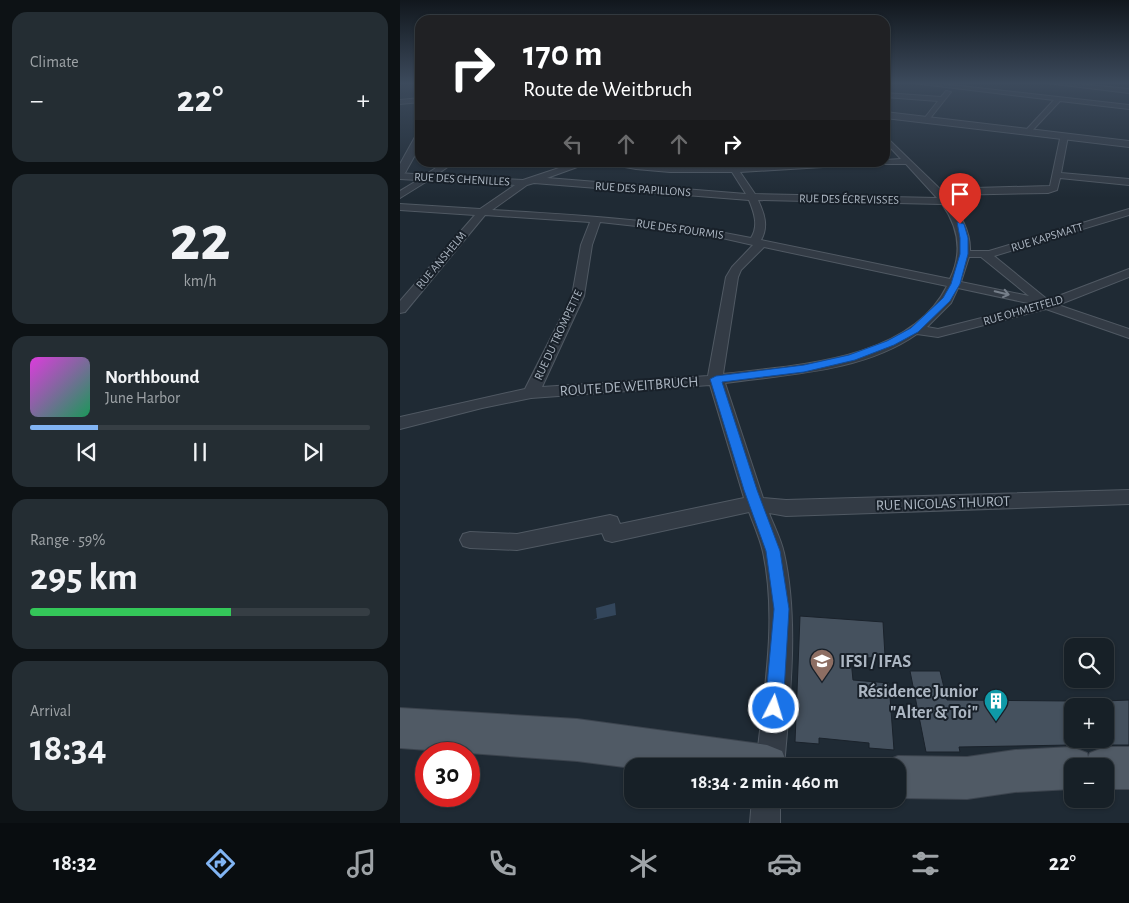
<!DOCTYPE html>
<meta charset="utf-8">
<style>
:root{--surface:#172027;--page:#242d33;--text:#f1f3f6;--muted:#9ea3a7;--line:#363e44;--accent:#81b4f3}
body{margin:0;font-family:"Alegreya Sans",sans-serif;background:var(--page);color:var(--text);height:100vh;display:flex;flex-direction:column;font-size:19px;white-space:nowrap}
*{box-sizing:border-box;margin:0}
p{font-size:16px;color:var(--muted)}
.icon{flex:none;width:28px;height:28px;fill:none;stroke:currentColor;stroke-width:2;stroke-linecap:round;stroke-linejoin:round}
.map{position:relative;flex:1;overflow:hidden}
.sheet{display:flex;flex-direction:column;gap:12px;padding:12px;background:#0d1215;width:400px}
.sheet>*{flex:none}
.top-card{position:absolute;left:15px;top:15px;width:475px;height:152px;border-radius:15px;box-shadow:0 1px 4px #0004,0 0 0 1px var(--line);background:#202124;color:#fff;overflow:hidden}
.tools{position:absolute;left:664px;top:638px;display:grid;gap:10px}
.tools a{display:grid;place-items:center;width:50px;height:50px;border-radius:10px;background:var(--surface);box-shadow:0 1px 4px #0004,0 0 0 1px var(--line);font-size:25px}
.speed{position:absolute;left:15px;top:742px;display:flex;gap:10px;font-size:25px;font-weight:700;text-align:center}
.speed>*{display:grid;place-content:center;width:65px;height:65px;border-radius:50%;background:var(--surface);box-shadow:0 1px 4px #0004,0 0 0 1px var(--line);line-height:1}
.speed .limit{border:8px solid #d22;background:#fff;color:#111}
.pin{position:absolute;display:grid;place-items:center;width:42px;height:42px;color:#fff;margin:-51px -21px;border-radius:50% 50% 50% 0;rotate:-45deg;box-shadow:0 0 5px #0007}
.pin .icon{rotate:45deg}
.me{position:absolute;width:55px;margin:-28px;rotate:5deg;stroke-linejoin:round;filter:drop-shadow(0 0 4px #0008)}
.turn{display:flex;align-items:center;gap:18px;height:105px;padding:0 25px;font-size:22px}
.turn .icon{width:65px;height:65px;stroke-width:2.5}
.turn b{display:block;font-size:35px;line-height:42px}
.lanes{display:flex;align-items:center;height:48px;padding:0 25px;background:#0003;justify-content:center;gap:25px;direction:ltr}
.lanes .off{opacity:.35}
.big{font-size:38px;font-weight:600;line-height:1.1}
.sheet .card{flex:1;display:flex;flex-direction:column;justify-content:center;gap:8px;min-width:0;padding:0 18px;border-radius:15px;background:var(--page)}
.sheet .dial{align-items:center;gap:0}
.dial b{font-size:65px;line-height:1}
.song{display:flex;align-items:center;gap:15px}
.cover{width:60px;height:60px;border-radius:8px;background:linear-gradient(135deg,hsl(300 70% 55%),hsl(150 70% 35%))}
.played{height:5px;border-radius:2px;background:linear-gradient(90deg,var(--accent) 20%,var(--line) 20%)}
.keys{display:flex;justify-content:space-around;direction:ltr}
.heat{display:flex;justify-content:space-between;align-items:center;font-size:28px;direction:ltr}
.charge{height:8px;border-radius:4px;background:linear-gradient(90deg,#34c759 59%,var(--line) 0)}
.trip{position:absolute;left:224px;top:758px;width:282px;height:50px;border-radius:15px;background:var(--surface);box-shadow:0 1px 4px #0004,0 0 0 1px var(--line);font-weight:600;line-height:50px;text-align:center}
.menu{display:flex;height:80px;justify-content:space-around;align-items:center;background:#090d10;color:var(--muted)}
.menu .icon{width:35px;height:35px}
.menu .current{color:var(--accent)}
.menu b{font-size:22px;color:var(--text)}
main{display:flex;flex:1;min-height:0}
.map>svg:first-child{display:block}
</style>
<main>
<section class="sheet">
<div class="card"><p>Climate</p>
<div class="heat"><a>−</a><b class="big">22°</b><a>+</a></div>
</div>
<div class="card dial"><b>22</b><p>km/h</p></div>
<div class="card">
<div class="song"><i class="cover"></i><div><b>Northbound</b><p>June Harbor</p></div></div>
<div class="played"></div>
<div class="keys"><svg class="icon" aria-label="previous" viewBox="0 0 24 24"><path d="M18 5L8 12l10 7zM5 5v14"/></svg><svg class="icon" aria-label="pause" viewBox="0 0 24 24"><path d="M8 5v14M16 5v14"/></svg><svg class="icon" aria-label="next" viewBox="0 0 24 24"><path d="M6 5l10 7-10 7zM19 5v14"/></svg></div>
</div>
<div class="card"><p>Range · 59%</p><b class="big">295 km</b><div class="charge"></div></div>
<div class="card"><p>Arrival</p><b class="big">18:34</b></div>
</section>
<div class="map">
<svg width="729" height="823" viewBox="0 0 729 823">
<rect width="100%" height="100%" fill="#1f2a34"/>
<!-- water -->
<path fill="#33465b" d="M215,603L216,615L193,620L197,618L196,608Z"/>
<!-- building -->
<g fill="#45515e" stroke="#1a222b">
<path d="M400,616L483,622L485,656L451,660L453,680L489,683L494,750L469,748V743L419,738V744L395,742Z"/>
<path d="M510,671H540L547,700L672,701V745L559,747L560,752H526Z"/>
<path d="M729,700V745H705V701Z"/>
</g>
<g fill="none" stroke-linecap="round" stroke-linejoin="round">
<defs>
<g id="minor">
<path d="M513,83H533L729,105V109L660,101L629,134H626V130L654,100Z"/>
<path d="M647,83H669L729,89V93Z"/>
<path d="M546,91L551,92L528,121L526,122L523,120L538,101L485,97V93L541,97Z"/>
<path d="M20,98V102L0,104V100Z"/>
<path d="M661,134L668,136L661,173L729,179V185L660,178L657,190L648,193L545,195C557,209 571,229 570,251H589L729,209V215L594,256L648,300L729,269V277L658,305L729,329V338L646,309L538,337L517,334C463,372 389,374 325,383L363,498L386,500L729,490V504L386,516L369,513C374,526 381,539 384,553C399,620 390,698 384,766H356C363,696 378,622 363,552C360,539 354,525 349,512L212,542L205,540L202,533L117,550L70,548L63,546L60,540L63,534L70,532L117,534L210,515L217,517L220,524L344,498L310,385L131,398L82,408L0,429V417L125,389L172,296L181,245L190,222L85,215L5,312L0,313V301L75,215L0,210V204L80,209L115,185L29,180L0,198V191L18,180L0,179V173L25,175L45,162H55L36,175L123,180L177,162H191L147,178L346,194L332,172H270L236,169L197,162L328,167L327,162H333L337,167L422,162H476L472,164L340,172L355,194L537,198L506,164H482L481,162H485V160L501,159L485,142V136L540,189L650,186ZM134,183L349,200C354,212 359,226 351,238C266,220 179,215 92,210L127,185ZM358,200L542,204C559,228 563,252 550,279L361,240C369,226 364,213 358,200ZM200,222L300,233L353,245L332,267L326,277L308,376L142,387L184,296L192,245ZM364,247L547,286C510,361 395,365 323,374L338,277L341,270ZM569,257H581L629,296L561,282ZM558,288L628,303L633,305L538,329L527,327L551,303Z"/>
<path d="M352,799H380V823H350Z"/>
</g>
<g id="tertiary">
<path d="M485,112L729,141V147L485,118Z"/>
<path d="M20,134V146L5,173L0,176V164L15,137Z"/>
</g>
<g id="primary">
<path d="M0,708L177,719L367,745L382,751L388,766H232V768L177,761L0,748Z"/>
<path d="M672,747L687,753L688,757L690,753L705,747H729V789H705V766H672V789L615,792L567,799L498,798V766H481L483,762L498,756L567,757L615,750Z"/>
</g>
</defs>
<!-- minor casing -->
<use href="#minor" stroke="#505963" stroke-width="2"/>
<!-- tertiary casing -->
<use href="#tertiary" stroke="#505963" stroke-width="2"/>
<!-- primary casing -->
<use href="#primary" stroke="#3c444e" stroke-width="2"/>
<!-- minor -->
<use href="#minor" fill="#333b45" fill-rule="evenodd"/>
<!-- tertiary -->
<use href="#tertiary" fill="#333b45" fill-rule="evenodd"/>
<!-- primary -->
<use href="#primary" fill="#505a65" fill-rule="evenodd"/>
</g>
<!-- one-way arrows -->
<defs><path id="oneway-shaft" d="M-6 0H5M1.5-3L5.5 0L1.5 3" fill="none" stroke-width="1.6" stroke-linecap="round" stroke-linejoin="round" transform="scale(1.25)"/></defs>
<use stroke="#767f8a" href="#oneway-shaft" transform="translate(602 293) rotate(13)"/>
<!-- sky -->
<linearGradient id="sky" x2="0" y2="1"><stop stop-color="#11171d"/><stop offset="0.42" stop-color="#3c4a5c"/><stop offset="1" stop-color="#3c4a5c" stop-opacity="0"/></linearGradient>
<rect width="729" height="198" fill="url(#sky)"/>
<!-- route -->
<path fill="#1a73e8" stroke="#114b97" d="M557,222L564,224L568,238V254L560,284L550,301L518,332L494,345L455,360L404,372L322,382L357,490L380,551L389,609L383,708L380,714L374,716L367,714L365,708L374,609L366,551L344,490L310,379L316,376L404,365L449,355L487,341L511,328L543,298L551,284L560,254V238Z"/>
<!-- icons -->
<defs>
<symbol id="university-pin" viewBox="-11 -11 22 30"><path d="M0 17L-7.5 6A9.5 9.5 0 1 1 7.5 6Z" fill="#8d6e63" stroke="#182029"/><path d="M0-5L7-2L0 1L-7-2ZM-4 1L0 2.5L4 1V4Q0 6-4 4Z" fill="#fff"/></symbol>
<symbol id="building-pin" viewBox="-11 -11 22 30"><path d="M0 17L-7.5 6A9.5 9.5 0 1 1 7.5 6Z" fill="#0f9aa8" stroke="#182029"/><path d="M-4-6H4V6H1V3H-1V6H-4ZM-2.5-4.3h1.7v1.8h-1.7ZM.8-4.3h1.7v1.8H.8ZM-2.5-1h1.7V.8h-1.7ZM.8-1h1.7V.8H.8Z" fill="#fff"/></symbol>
</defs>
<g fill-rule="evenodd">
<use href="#university-pin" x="408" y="647" width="28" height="38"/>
<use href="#building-pin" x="582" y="687" width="28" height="38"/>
</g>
<g text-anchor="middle" stroke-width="4" stroke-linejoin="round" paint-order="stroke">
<!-- far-street labels -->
<g font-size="12" fill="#acb6c2" stroke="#182029">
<text transform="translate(62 179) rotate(3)" y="4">RUE DES CHENILLES</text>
<text transform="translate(243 189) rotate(4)" y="4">RUE DES PAPILLONS</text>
<text transform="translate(449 199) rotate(1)" y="4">RUE DES ÉCREVISSES</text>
<text transform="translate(280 229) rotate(8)" y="4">RUE DES FOURMIS</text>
<text transform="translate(647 237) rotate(-17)" y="4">RUE KAPSMATT</text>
<text transform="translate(41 260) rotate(-50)" y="4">RUE ANSHELM</text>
<text transform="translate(623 310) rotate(-16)" y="4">RUE OHMETFELD</text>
<text transform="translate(158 335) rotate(-65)" y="4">RUE DU TROMPETTE</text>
</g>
<!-- street labels -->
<g font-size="15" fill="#acb6c2" stroke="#182029">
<text transform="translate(229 386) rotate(-4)" y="5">ROUTE DE WEITBRUCH</text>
<text transform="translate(543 503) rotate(-2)" y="5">RUE NICOLAS THUROT</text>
</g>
<!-- near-poi labels -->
<g font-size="18" font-weight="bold" fill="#acb6c2" stroke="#182029" text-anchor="start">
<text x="440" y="667">IFSI / IFAS</text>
<text x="578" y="697" text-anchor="end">Résidence Junior<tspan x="578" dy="21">"Alter &amp; Toi"</tspan></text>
</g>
</g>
</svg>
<div class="tools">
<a><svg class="icon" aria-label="search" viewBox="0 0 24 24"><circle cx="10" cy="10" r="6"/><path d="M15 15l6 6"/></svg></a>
<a>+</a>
<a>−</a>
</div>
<div class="speed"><div class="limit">30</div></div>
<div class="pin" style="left:560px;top:224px;background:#d93025"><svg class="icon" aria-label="arrive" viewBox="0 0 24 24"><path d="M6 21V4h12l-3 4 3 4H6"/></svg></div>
<svg class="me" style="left:374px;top:708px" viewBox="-20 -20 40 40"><circle r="17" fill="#1a73e8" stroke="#fff" stroke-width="3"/><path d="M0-11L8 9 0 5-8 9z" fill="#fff"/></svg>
<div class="trip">18:34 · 2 min · 460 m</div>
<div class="top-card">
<div class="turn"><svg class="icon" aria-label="right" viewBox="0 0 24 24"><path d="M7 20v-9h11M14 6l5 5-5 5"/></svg><div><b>170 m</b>Route de Weitbruch</div></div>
<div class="lanes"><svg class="icon off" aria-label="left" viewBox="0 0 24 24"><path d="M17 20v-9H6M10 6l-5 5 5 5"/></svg><svg class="icon off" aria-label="ahead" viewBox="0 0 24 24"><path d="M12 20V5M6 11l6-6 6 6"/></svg><svg class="icon off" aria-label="ahead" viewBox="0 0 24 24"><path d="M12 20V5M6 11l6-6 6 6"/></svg><svg class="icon" aria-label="right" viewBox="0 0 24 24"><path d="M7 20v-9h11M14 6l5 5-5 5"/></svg></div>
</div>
</div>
</main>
<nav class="menu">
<b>18:32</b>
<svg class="icon current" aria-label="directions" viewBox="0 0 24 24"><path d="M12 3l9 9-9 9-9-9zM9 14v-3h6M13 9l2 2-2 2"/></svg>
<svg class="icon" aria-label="music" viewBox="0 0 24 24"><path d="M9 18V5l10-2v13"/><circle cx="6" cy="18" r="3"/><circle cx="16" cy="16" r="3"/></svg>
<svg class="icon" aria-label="phone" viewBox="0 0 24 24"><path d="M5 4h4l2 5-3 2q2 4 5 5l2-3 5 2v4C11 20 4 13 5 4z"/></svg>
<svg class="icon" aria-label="climate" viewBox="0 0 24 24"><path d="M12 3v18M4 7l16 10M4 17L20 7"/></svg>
<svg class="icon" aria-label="car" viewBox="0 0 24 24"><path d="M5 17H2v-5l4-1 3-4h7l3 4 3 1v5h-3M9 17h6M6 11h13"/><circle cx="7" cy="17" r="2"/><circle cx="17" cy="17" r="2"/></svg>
<svg class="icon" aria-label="filters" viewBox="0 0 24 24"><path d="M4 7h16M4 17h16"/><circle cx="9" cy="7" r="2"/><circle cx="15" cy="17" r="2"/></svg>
<b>22°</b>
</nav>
